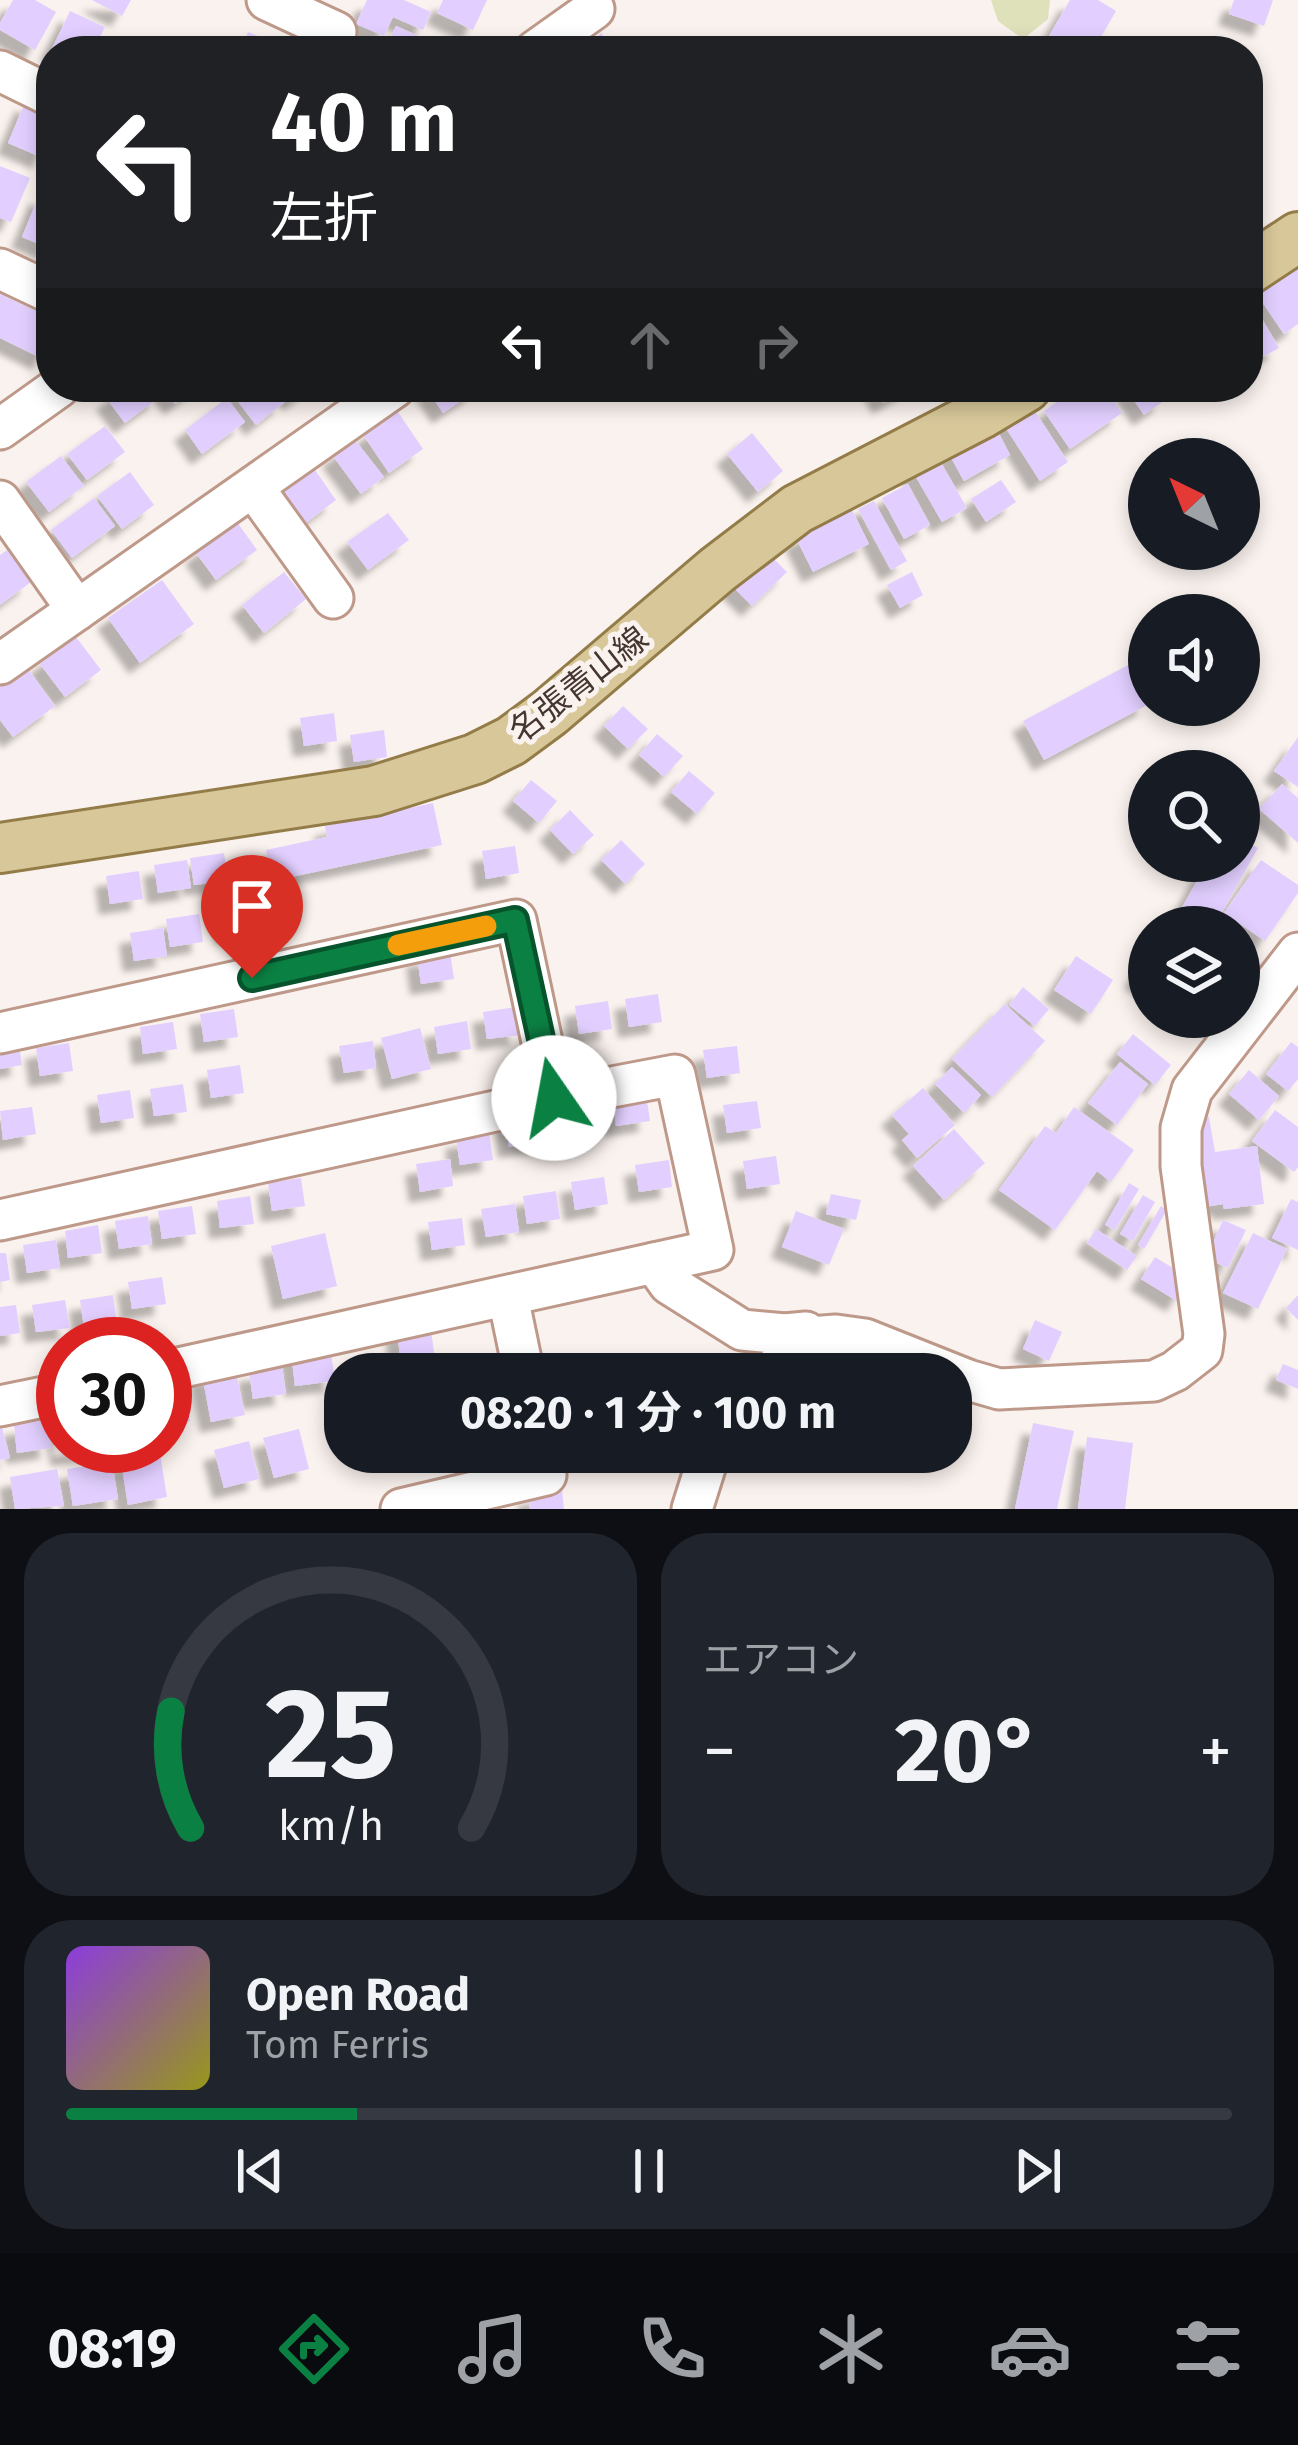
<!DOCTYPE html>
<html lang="ja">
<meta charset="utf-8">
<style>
:root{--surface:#171b24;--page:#20242c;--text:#f1f3f6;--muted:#9ea1a6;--line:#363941;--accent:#0b8043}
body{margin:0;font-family:"Fira Sans","Noto Sans JP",sans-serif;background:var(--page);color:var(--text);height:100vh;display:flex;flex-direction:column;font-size:45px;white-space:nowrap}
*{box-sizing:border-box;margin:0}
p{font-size:39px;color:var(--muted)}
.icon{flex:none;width:66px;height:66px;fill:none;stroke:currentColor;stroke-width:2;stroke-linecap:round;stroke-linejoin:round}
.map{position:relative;height:1509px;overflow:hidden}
.drawer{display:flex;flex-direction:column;gap:24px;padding:24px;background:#0d0f14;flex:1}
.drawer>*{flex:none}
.hud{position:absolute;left:36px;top:36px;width:1227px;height:366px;border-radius:48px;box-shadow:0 6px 18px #0003;background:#202124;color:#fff;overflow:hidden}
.needle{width:78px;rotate:317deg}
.tools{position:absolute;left:1128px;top:438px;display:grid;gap:24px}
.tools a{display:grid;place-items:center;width:132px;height:132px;border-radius:50%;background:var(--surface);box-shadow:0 6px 18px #0003;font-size:60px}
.speed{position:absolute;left:36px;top:1317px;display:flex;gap:24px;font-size:60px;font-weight:700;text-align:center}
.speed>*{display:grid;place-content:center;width:156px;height:156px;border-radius:50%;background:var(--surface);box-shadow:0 6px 18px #0003;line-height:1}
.speed .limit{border:18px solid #d22;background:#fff;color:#111}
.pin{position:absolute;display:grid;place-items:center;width:102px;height:102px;color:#fff;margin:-123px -51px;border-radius:50% 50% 50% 0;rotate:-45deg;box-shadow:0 0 12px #0007}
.pin .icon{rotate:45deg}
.me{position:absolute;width:132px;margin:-66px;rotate:348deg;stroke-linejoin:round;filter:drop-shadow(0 0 9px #0008)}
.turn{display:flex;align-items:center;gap:42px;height:252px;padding:0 36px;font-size:54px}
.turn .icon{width:156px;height:156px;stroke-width:2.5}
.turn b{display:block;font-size:84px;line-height:102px}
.lanes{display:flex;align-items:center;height:114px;padding:0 36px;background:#0003;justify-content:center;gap:60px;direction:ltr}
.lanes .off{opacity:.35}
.big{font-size:90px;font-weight:700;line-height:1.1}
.drawer .tile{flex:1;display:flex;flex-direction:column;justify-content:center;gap:18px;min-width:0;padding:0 42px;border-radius:48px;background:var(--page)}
.drawer .dial{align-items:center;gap:0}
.dial svg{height:312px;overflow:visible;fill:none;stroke:var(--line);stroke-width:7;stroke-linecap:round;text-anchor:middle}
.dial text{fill:var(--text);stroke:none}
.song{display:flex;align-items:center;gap:36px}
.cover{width:144px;height:144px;border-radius:18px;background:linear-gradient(135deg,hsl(270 70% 55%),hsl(60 70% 35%))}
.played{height:12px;border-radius:6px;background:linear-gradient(90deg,var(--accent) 25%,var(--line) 25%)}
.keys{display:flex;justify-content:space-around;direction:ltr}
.heat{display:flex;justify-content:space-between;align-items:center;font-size:66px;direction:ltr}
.drawer .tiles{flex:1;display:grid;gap:24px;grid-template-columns:1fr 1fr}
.tile:last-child{grid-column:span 2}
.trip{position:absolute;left:324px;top:1353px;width:648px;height:120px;border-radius:48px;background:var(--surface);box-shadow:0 6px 18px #0003;font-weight:700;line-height:120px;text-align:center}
.tab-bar{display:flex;height:192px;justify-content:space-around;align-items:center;background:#090b0e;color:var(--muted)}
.tab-bar .icon{width:84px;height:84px}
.tab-bar .active{color:var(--accent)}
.tab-bar b{font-size:54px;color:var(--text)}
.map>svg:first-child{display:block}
</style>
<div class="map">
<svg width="1298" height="1509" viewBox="0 0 1298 1509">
<defs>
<filter id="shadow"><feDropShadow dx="-11" dy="11" stdDeviation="3" flood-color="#0004"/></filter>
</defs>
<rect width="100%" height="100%" fill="#faf2ee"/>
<!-- green -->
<path fill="#dfe1bb" d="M991,0H1050L1048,19L1023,39L998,21Z"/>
<!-- building -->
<g fill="#e2cfff" filter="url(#shadow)">
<path d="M13,0H35L56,12L35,50L0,30V23Z"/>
<path d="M92,0H131L122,16Z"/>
<path d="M367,0H404L431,12L423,30L393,17L384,36L356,24Z"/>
<path d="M443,0H487L473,30L437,13Z"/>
<path d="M1070,0H1098L1116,11L1093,51H1075L1049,36Z"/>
<path d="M1234,0H1273L1264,26L1229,14Z"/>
<path d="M70,11L105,27L93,51H51Z"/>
<path d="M396,26L421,37L415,51H393L386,48Z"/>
<path d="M248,32L296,51H240Z"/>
<path d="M601,33L615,51H578Z"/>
<path d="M26,100L51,110V139L43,158L8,143Z"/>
<path d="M0,166L30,178L11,222L0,218Z"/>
<path d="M40,193L51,198V249L22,237Z"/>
<path d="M1298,260V324L1284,334L1254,290Z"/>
<path d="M0,294L51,318V342L43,359L0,338Z"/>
<path d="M1248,295L1279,348L1248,365Z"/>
<path d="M124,387H153L160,397L125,423L107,399Z"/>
<path d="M162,387H198L175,404Z"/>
<path d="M244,387H274L285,402L256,425L233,395Z"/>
<path d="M284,387H311L294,400Z"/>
<path d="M426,387H475L477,390L443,413Z"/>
<path d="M875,387H912L883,403Z"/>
<path d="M1079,387H1105L1122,413L1070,449L1044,411Z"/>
<path d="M1125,387H1156L1165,400L1144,415Z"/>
<path d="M1025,396L1068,462L1040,481L997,414Z"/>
<path d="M227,398L245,422L202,454L185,430Z"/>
<path d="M398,412L423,449L389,473L364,436Z"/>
<path d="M105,426L125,452L87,480L67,454Z"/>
<path d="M995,426L1010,455L964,481L948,452Z"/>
<path d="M752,433L783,471L758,492L727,454Z"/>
<path d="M355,440L384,477L361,494L333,456Z"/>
<path d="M61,456L84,486L49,512L26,482Z"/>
<path d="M937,456L967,508L942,522L912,470Z"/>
<path d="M315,470L336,500L299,528L277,497Z"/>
<path d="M130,472L154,505L122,529L97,496Z"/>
<path d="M1001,480L1016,502L986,522L971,499Z"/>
<path d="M908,484L930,525L904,539L882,498Z"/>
<path d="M94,498L115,526L72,558L51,530Z"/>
<path d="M874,501L907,561L891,570L858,509Z"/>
<path d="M852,510L869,544L813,572L796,538Z"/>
<path d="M388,513L409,540L368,570L347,542Z"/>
<path d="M237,522L257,550L216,580L196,553Z"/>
<path d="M761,546L787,572L752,606L726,580Z"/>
<path d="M7,550L31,582L0,605V555Z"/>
<path d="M284,572L306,599L264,633L242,605Z"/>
<path d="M912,572L923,595L900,608L887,585Z"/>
<path d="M162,580L194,624L140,663L108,618Z"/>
<path d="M76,637L101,670L65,697L40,664Z"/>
<path d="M25,665L55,706L13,737L0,720V683Z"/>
<path d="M1128,665L1149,704L1044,760L1023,721Z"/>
<path d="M623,706L648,729L628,749L604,726Z"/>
<path d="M334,713L337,741L304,746L300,718Z"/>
<path d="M384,730L387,757L354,762L350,735Z"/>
<path d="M657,734L683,756L664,777L639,755Z"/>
<path d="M1298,737V787L1274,771Z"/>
<path d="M689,771L715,793L697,814L671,792Z"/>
<path d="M531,780L557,801L539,823L513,801Z"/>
<path d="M1282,784L1298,798V843L1259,809Z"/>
<path d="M433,803L442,845L272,881L266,850L327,837L325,826Z"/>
<path d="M570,810L594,835L573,854L550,830Z"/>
<path d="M1239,837L1258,848L1214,927H1171L1208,861H1239Z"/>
<path d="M621,840L645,864L625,884L601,860Z"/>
<path d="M515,846L519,873L486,879L482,851Z"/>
<path d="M224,853L228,881L194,885L190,858Z"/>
<path d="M187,860L191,888L158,893L154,865Z"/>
<path d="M1261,860L1298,885V893L1265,941L1224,913Z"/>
<path d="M139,871L143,899L110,904L106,876Z"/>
<path d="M257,901L261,928L227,933L224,906Z"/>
<path d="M199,914L203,942L170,947L166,919Z"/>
<path d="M163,928L167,956L134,961L130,933Z"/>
<path d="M450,952L454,979L421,984L417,956Z"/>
<path d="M1149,953V986L1135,978Z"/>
<path d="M1076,956L1113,980L1091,1014L1054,990Z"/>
<path d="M1023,987L1049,1009L1035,1026L1009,1005Z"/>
<path d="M658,994L662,1022L629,1027L625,999Z"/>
<path d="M608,1001L612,1029L579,1034L575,1006Z"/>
<path d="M1005,1004L1045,1041L992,1097L952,1059Z"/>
<path d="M516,1007L521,1035L487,1039L483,1012Z"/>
<path d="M234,1009L238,1037L204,1042L200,1014Z"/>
<path d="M467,1021L471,1049L438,1054L434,1027Z"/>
<path d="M173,1022L177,1049L143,1054L140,1027Z"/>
<path d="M420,1028L431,1069L392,1079L381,1038Z"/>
<path d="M1133,1034L1171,1065L1155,1085L1117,1054Z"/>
<path d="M18,1038L22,1065L0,1069V1041Z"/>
<path d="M373,1041L376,1068L344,1073L339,1046Z"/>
<path d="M1291,1042L1298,1047V1079L1288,1091L1266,1074Z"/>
<path d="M69,1043L73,1071L40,1076L36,1048Z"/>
<path d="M737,1046L740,1073L707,1078L703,1050Z"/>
<path d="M1120,1062L1148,1084L1117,1125L1088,1103Z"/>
<path d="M240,1065L244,1093L211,1098L207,1070Z"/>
<path d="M952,1067L981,1095L964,1113L935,1084Z"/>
<path d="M1249,1070L1279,1096L1259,1120L1229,1094Z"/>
<path d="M183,1084L187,1112L154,1116L150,1089Z"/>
<path d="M923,1088L955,1125L917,1158L902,1140L909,1134L892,1115Z"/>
<path d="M130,1090L134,1118L101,1123L97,1095Z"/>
<path d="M646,1093L650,1121L616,1126L613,1098Z"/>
<path d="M757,1101L761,1128L727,1133L723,1105Z"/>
<path d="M581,1104L585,1132L552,1136L548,1109Z"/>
<path d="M32,1107L36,1134L3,1140L0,1111Z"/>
<path d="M1074,1107L1134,1150L1111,1182L1097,1171L1055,1230L999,1190L1045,1126L1056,1133Z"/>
<path d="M1275,1110L1298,1127V1167L1294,1172L1252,1141Z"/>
<path d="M539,1114L543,1142L509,1147L505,1119Z"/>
<path d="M1209,1117L1215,1152L1257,1146L1264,1204L1224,1209L1223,1204L1205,1207L1191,1121Z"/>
<path d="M954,1129L985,1163L944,1200L913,1166Z"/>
<path d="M489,1133L493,1160L460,1165L456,1138Z"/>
<path d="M776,1156L780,1184L747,1189L743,1161Z"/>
<path d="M450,1159L453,1186L420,1192L416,1164Z"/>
<path d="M669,1160L672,1187L639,1192L635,1165Z"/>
<path d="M604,1177L608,1204L575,1210L571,1182Z"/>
<path d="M301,1178L305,1206L272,1211L268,1183Z"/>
<path d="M1129,1183L1139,1189L1115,1230L1105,1225Z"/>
<path d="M556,1191L560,1219L527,1224L523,1196Z"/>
<path d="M831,1194L861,1200L856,1220L826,1214Z"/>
<path d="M1143,1195L1155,1202L1133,1241L1120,1234Z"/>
<path d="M250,1196L254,1224L220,1228L217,1201Z"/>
<path d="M1291,1199L1298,1202V1250L1272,1238Z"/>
<path d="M515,1204L519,1232L486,1237L481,1209Z"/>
<path d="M192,1206L196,1234L162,1239L158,1211Z"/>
<path d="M1161,1206L1167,1210L1144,1249L1138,1245Z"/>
<path d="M796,1211L844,1229L829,1265L782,1247Z"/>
<path d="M148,1216L152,1244L119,1249L115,1221Z"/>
<path d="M462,1218L465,1245L432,1250L428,1222Z"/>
<path d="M1223,1220L1246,1230L1228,1268L1206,1258Z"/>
<path d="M98,1225L102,1253L68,1258L65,1231Z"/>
<path d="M1096,1229L1137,1256L1127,1270L1087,1243Z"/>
<path d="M325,1233L337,1286L283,1299L271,1246Z"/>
<path d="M1253,1233L1287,1249L1258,1309L1223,1293Z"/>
<path d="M56,1240L60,1268L27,1273L23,1245Z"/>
<path d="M0,1253H6L10,1280L0,1282Z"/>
<path d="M1155,1257L1191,1279L1177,1301L1141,1279Z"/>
<path d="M162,1277L166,1304L132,1309L128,1282Z"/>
<path d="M113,1295L117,1323L84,1328L80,1300Z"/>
<path d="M1298,1295V1320L1286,1308Z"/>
<path d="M65,1300L70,1328L36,1332L32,1305Z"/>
<path d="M16,1305L20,1333L0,1336V1307Z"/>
<path d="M1035,1320L1062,1332L1049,1361L1023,1349Z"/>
<path d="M430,1322L436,1368L403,1373L396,1327Z"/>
<path d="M840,1342L880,1367L876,1374H820Z"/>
<path d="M330,1345L335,1381L295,1386L291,1351Z"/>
<path d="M1283,1364L1298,1370V1389L1276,1380Z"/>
<path d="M282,1367L286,1394L253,1399L249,1371Z"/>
<path d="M235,1368L245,1415L211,1422L202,1374Z"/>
<path d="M179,1371L190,1421L165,1426V1374Z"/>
<path d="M63,1411V1446H96L97,1448L62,1455L54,1413Z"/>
<path d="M0,1420L10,1458L0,1460Z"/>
<path d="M47,1420L51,1448L17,1453L14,1425Z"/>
<path d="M1033,1423L1074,1431L1057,1509H1015Z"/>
<path d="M299,1429L309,1469L274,1478L263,1438Z"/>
<path d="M1087,1437L1133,1443L1125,1509H1078Z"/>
<path d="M249,1441L259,1479L224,1488L214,1450Z"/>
<path d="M160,1454L167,1497L128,1505L121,1461Z"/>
<path d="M112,1462L118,1499L73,1506L67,1469Z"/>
<path d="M57,1469L64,1506L15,1509L10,1477Z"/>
<path d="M562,1490L564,1509H530L528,1495Z"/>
</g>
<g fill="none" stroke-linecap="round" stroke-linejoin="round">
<defs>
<g id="minor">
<path d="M267,0L336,32"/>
<path d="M535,51L594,9"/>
<path d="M0,71L51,96"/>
<path d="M0,269L51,293"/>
<path d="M0,429L59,387"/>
<path d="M254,488L333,598"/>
<path d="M0,501L77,610"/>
<path d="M0,664L395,387"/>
<path d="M0,1033L516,920L554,1098"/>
<path d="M0,1220L554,1098L675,1075L713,1250L165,1371"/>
<path d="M654,1263L669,1284L742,1330L785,1334L806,1332L809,1337"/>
<path d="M508,1297L524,1374"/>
<path d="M768,1374L809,1337L836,1335L865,1339L968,1380L999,1389L1154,1381L1175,1371L1202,1350L1204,1334L1181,1166V1128L1192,1090L1298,953"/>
<path d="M0,1406L63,1393"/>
<path d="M401,1509L546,1475L541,1452"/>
<path d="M692,1509L710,1452"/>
</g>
<g id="major">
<path d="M1248,270L1298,237"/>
<path d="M0,848L374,791L475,759L511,741L549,713L717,570L797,509L981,414L1026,387"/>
</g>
</defs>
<!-- minor casing -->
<use href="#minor" stroke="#be998a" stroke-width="45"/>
<!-- major casing -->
<use href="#major" stroke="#937c48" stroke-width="54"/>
<!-- minor -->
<use href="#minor" stroke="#fff" stroke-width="39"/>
<!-- major -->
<use href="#major" stroke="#d7c799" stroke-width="48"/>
</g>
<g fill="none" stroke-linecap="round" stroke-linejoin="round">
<defs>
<path id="route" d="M252,978L515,920L554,1098"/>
</defs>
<!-- route casing -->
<use href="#route" stroke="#07532c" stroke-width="30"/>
<!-- route -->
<use href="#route" stroke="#0b8043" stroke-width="21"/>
<!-- slow -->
<path stroke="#f59e0b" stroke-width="21" d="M398,945L486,926"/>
</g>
<g text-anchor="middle" stroke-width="10" stroke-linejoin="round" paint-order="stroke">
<!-- street labels -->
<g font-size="33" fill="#453630" stroke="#faf2ee">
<text transform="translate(578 684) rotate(-38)" y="12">名張青山線</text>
</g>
</g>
</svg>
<div class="tools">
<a><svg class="needle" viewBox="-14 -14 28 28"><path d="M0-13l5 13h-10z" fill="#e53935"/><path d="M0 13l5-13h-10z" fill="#9ea1a6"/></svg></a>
<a><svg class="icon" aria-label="sound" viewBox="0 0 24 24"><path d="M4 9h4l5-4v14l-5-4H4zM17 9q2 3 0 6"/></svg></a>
<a><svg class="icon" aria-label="search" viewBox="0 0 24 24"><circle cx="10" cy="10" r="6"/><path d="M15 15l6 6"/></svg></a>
<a><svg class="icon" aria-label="layers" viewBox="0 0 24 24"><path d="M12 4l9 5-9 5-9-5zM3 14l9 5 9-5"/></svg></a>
</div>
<div class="speed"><div class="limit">30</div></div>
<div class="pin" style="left:252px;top:978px;background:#d93025"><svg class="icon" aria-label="arrive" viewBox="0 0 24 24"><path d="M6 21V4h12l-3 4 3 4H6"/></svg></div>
<svg class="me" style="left:554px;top:1098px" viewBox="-20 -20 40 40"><circle r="19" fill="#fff"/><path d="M0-13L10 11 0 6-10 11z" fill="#0b8043"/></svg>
<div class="trip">08:20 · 1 分 · 100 m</div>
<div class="hud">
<div class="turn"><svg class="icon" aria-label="left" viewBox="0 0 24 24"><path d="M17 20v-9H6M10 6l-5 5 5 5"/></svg><div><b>40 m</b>左折</div></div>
<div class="lanes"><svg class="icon" aria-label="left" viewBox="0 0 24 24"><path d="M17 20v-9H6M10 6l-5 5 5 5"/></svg><svg class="icon off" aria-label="ahead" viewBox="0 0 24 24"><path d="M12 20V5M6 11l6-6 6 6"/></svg><svg class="icon off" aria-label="right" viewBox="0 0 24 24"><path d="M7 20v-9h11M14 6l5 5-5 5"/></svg></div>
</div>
</div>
<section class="drawer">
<div class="tiles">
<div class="tile dial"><svg viewBox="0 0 100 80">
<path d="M14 69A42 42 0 1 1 86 69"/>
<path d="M14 69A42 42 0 0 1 9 39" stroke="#0b8043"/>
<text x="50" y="56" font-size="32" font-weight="700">25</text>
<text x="50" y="72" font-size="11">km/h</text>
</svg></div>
<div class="tile"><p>エアコン</p>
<div class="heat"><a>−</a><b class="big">20°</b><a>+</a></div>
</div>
<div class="tile">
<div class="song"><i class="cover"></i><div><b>Open Road</b><p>Tom Ferris</p></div></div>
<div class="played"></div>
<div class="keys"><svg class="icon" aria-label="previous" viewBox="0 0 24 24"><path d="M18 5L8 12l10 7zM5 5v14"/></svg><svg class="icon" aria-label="pause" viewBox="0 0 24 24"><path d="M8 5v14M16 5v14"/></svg><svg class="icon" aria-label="next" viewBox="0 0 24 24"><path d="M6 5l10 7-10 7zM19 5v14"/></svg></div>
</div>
</div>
</section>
<nav class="tab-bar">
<b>08:19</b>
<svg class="icon active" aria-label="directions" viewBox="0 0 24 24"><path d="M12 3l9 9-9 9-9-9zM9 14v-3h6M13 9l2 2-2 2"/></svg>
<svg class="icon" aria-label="music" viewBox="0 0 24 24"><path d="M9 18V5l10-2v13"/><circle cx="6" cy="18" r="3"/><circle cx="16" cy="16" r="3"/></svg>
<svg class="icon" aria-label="phone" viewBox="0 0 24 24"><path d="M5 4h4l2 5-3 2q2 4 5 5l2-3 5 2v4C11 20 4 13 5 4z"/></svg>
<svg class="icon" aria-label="climate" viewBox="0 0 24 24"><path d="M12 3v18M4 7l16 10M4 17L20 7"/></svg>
<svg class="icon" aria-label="car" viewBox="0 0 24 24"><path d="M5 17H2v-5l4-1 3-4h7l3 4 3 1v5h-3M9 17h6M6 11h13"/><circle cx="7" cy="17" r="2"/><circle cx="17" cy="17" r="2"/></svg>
<svg class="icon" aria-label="filters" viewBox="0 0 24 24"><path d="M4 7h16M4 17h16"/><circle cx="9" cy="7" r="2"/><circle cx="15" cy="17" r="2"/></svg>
</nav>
